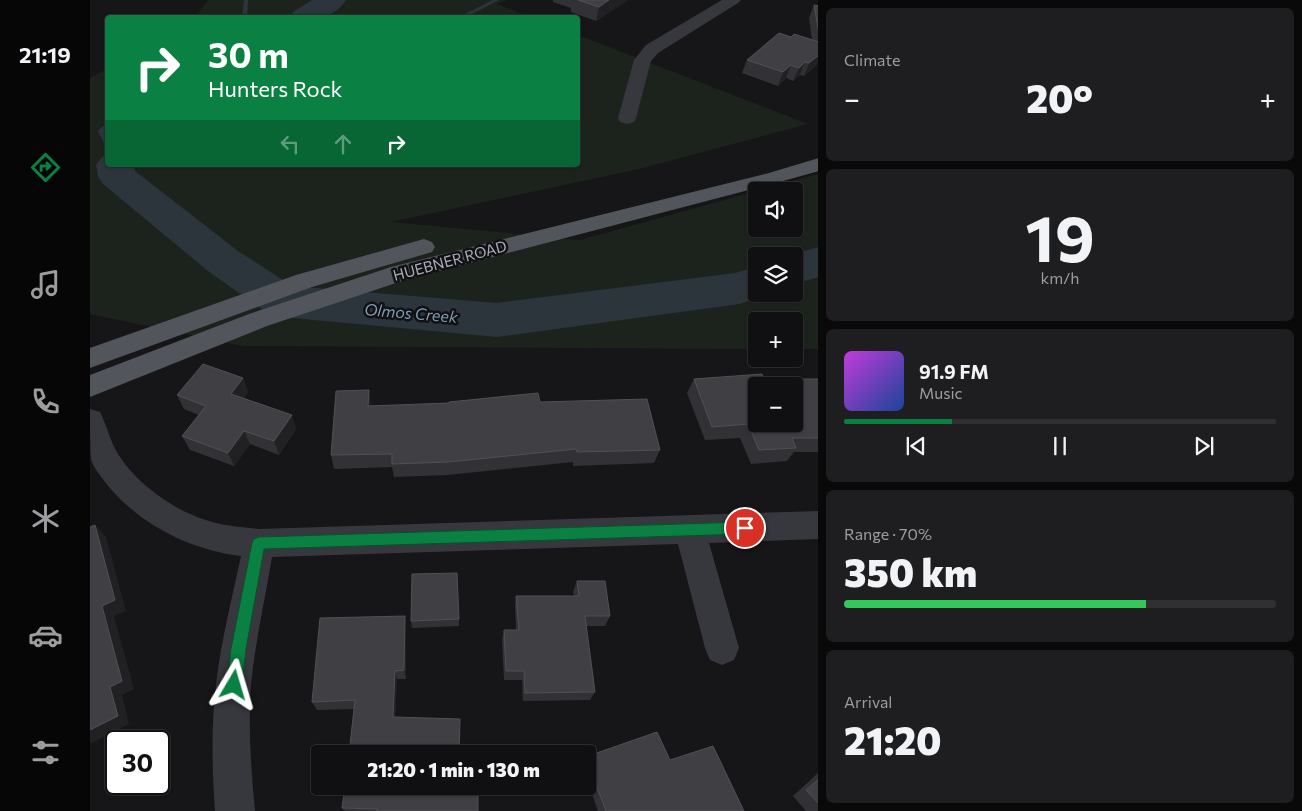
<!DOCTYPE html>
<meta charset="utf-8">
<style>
:root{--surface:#101012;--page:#1e1e20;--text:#f1f3f6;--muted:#9c9d9f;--line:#303032;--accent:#0b8043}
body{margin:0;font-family:Commissioner,sans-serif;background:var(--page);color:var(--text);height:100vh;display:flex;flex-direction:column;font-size:19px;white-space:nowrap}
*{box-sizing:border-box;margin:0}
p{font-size:16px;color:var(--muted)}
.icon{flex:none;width:28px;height:28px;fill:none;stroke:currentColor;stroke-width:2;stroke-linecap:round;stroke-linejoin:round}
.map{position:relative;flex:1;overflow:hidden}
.panel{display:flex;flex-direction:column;gap:8px;padding:8px;background:#09090a;width:484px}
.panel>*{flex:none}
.hud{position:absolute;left:15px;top:15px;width:475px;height:152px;border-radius:5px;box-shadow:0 1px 4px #0004,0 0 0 1px var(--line);background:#0b8043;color:#fff;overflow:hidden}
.controls{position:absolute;left:658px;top:182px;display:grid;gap:10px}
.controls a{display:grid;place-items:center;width:55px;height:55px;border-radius:5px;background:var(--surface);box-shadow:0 1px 4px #0004,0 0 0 1px var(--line);font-size:25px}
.speed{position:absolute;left:15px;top:730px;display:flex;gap:10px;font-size:25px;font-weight:700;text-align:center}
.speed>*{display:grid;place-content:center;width:65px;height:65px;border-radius:50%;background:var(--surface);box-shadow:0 1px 4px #0004,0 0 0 1px var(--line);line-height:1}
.speed .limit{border:2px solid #111;border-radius:8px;background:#fff;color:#111}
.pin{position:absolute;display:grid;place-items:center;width:42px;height:42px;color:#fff;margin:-21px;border:2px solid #fff;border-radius:50%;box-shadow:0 1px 5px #0007}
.me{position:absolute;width:55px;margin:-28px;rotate:7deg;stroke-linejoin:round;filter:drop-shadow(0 0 4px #0008)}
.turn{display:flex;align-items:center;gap:18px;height:105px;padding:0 20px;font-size:22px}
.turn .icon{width:65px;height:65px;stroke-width:2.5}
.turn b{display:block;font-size:35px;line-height:42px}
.lanes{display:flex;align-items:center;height:48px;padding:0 20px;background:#0003;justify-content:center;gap:25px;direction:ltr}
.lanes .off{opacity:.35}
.big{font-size:38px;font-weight:800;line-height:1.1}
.panel .tile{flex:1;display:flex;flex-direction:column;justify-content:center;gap:8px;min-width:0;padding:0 18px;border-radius:8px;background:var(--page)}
.panel .dial{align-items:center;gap:0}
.dial b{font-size:65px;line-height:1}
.song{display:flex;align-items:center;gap:15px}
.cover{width:60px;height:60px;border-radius:8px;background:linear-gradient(135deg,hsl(290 70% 55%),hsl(220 70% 35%))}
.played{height:5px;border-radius:2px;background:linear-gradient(90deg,var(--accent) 25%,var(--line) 25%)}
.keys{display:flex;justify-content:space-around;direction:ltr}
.heat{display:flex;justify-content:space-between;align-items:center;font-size:28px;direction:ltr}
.charge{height:8px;border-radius:4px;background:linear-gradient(90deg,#34c759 70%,var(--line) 0)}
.trip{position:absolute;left:221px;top:745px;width:285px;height:50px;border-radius:5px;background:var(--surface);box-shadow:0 1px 4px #0004,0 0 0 1px var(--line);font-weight:800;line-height:50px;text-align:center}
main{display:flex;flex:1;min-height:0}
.tab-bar{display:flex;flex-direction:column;width:90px;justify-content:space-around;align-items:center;background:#060607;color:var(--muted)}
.tab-bar .icon{width:35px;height:35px}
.tab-bar .current{color:var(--accent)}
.tab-bar b{font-size:22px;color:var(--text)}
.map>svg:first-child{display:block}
</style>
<main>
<nav class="tab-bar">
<b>21:19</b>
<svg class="icon current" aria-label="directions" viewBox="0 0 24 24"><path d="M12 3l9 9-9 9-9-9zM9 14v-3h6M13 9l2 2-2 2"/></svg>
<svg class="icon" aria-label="music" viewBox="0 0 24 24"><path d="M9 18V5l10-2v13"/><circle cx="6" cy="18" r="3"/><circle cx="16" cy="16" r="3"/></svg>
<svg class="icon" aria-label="phone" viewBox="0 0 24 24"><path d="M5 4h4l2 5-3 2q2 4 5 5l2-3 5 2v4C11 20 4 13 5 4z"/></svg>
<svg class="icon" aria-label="climate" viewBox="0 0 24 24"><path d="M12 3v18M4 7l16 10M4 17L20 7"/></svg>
<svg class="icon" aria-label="car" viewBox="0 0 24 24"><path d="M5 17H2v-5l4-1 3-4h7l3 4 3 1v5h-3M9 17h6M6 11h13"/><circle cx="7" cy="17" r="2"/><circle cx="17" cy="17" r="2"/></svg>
<svg class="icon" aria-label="filters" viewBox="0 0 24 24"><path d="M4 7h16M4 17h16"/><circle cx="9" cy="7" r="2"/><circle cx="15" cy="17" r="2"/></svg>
</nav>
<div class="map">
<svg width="729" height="811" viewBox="0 0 729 811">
<rect width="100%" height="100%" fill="#161618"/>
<!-- green -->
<g fill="#1c231d" fill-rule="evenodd">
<path d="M118,0H416L407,4L441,17H106Z"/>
<path d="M488,35L718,124L549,169L301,222L490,240L728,174V349H704V321H666V349L153,346L0,314V78L17,69L18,165H488ZM666,191H704V229H666ZM666,256H704V294H666Z"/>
</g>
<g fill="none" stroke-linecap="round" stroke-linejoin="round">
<!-- stream -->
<g fill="#2c353c" fill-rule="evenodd">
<path d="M154,0H158L157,18H152Z"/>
<path d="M403,0H409L374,18H367Z"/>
<path d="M18,121V127L14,131L18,138V148L15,146L8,131Z"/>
</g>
<!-- river -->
<g fill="#2c353c" fill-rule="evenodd">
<path d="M222,0H256C242,21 222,18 199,18L203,12Z"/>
<path d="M18,155V165H44L45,171L148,251L202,286L407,303L645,273L666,267V294H679L649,304L407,337L192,317L176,312L118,271L13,184L8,176L6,165L12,157Z"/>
<path d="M729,247V277L704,284V256H696Z"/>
</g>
<!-- street -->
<g fill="#37383d" fill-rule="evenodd">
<path d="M632,0H651L648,3L568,53L561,61L546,118L544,122L537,124L530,122L528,118L544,60L556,45Z"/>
<path d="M0,409L10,412C17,426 20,441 28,454C46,483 83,510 116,520C133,526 151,527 169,529L729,511V539L619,543L649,648L644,660L632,665L620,660L615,648L588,544L182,557C175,600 165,642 161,685C158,727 161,769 165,811H125C122,769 121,726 126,684C131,641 142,598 151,556C99,550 47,523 15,482C10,475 3,467 1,459C0,447 0,422 0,409Z"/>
</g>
<!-- primary -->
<g fill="#53555c" fill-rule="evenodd">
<path d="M729,158V171L693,181L315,280L177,326L0,397V375L159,314L301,267L679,173Z"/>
<path d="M334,239L342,242L345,247L342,252L222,287L0,368V348L206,275Z"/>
</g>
</g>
<!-- wall -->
<g fill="#323236">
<path d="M463,0H538L506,21L481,12V8L463,2Z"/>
<path d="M724,5L729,6V63L714,76L710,75L703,81L696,78L688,86L652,73L657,60L701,37L722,40L719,18Z"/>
<path d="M153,378L158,392L154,398L206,429L189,455L160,444L144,466L100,450L92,436L109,415L94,409L87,395Z"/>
<path d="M604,379H729V452H704L697,461L661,464L650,438L615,440L597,393Z"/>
<path d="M450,402L570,450L564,463L483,466V462L358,475L304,477L302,467L244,469L241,455L281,404V406Z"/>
<path d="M487,581L520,616L515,626H496L505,692L500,700L433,701L432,680H414L412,640L414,630H426L425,607L426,596H484L483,592Z"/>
<path d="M369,619V626L322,628L321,621Z"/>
<path d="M316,627V679H307L305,717L369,754L264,709L227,710L222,702Z"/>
<path d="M498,756L580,760L654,811H508L498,783Z"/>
<path d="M729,772V811H716L703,796Z"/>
<path d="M252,808L388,811H255Z"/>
</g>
<!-- shaded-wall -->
<g fill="#212124">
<path d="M519,0H538L506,21L509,7Z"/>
<path d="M729,55V63L714,76L719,63Z"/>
<path d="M715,62L710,75L703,81L709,68Z"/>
<path d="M701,65L696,78L688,86L693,72Z"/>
<path d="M153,378L158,392L147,408L141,394Z"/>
<path d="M279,390L281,404L280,420L278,406Z"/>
<path d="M202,415L206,429L189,455L184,441Z"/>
<path d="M154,431L160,444L144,466L138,453Z"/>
<path d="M5,525L16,537L36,611L24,616L44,689L32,695L39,724L0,744V730L20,687Z"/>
<path d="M315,616L316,627V679L314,670Z"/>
<path d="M305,671L307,679L305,724L303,717Z"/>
</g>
<!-- building -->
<g fill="#3f3f44" stroke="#4f5156" fill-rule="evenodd">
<path d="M488,0H519L509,7Z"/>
<path d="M724,5L729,6V33Z"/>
<path d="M689,33L701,37L704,34L729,42V55L719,63L715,62L709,68L701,65L693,72L657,60Z"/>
<path d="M113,364L153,378L141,394L202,415L184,441L154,431L138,453L92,436L116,406L87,395Z"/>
<path d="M672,374L674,379H729V438H702L706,448L669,450L658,424L622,427L604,379ZM666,386H704V424H666Z"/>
<path d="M279,390L278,406L359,403V402L448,393L450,402L557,399L570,450L487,452L486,449L358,462L302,464V454L241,455L246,391Z"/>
<path d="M5,525L25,600L12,606L32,681L20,687L28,716L0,730V527Z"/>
<path d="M367,573L369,619L321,621L322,574Z"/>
<path d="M487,581H515L520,616H495L505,692L435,693L434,671H416L414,630H429L426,596H489Z"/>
<path d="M315,616L314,670L305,671L303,717L370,719L369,754H259L265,700L222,702L230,618Z"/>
<path d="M567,732L580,760L623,746L654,811H516L498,764V756Z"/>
<path d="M729,779V804L716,790Z"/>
<path d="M255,786H388V811H287V809L252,808Z"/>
</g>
<!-- route -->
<path fill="#0b8043" stroke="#07532c" d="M655,522L660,524L661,528L660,532L655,534L174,549L156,649L152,685L149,690L144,693L139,690L137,685L141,649L162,543L164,539L169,537Z"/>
<g text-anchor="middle" stroke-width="5" stroke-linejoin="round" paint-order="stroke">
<!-- street labels -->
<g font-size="15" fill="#a8adb8" stroke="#111113">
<text transform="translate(360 261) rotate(-15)" y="5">HUEBNER ROAD</text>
</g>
<!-- water labels -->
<g font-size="16" font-style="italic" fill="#7f9bb3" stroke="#111113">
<text transform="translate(321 313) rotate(5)" y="6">Olmos Creek</text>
</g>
</g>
</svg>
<div class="controls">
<a><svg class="icon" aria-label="sound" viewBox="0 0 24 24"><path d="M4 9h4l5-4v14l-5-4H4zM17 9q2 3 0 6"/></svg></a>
<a><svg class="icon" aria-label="layers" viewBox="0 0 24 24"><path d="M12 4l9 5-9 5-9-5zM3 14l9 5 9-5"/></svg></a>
<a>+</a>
<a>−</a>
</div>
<div class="speed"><div class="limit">30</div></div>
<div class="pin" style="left:655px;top:528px;background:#d93025"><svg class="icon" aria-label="arrive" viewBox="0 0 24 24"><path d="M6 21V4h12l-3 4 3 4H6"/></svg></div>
<svg class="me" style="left:144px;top:685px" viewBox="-20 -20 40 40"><path d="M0-17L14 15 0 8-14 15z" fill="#0b8043" stroke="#fff" stroke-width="4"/></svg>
<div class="trip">21:20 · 1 min · 130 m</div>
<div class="hud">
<div class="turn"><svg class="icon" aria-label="right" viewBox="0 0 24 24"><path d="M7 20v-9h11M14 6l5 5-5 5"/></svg><div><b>30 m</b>Hunters Rock</div></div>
<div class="lanes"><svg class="icon off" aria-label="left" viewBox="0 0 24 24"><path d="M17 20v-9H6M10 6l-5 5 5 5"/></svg><svg class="icon off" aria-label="ahead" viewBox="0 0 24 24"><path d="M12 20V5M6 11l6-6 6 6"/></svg><svg class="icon" aria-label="right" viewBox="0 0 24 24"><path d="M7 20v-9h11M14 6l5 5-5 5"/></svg></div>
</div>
</div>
<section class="panel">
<div class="tile"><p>Climate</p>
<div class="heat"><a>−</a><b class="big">20°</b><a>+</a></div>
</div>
<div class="tile dial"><b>19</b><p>km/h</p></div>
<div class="tile">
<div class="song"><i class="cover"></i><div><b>91.9 FM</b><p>Music</p></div></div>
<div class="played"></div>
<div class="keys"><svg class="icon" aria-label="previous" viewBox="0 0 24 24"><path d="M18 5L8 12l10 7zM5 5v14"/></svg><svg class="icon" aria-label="pause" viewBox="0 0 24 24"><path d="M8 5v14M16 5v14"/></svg><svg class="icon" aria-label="next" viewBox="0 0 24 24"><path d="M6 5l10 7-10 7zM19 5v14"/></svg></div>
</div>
<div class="tile"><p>Range · 70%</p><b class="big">350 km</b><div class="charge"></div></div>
<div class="tile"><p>Arrival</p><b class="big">21:20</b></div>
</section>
</main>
